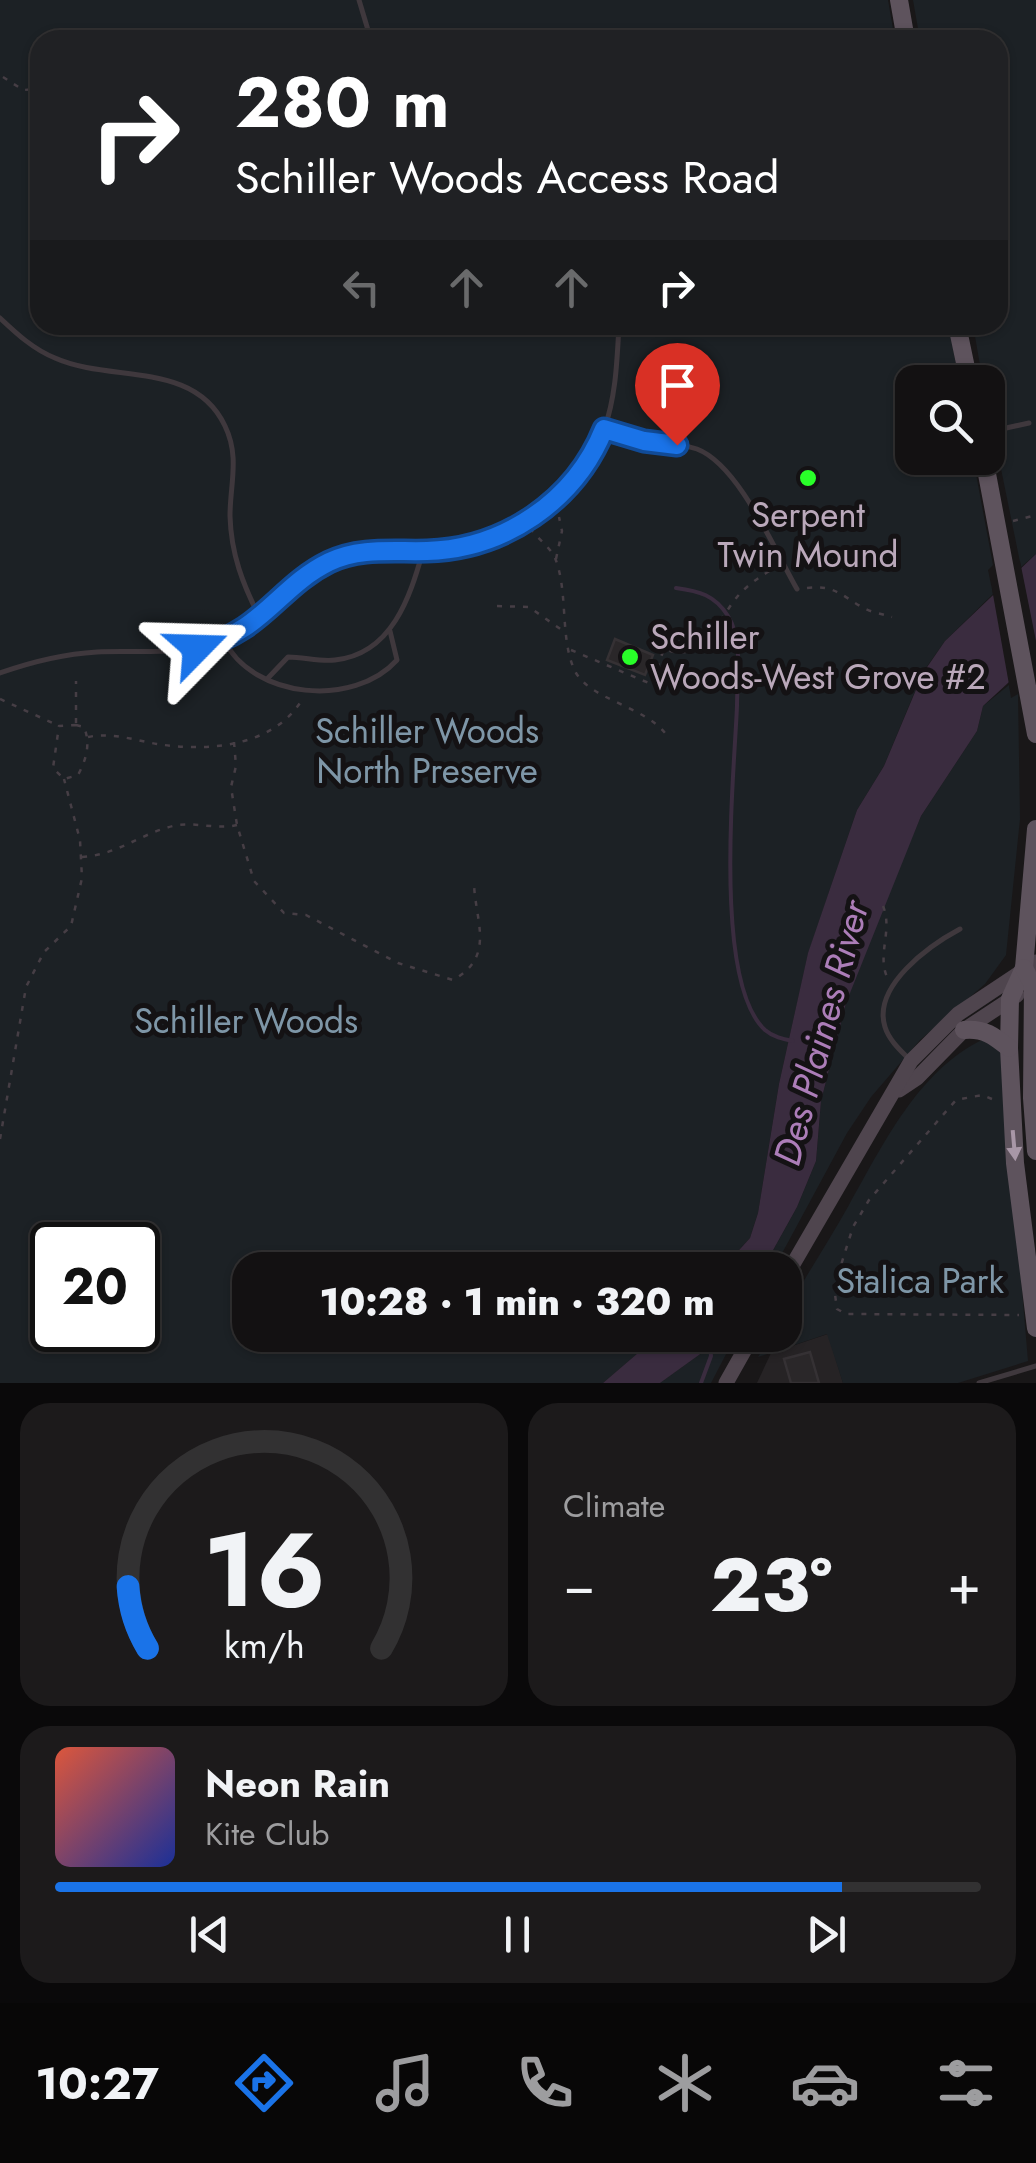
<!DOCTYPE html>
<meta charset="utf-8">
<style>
:root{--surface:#131112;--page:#1c1a1b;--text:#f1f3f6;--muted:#9d9d9f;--line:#323132;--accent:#1a73e8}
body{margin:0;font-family:Jost,sans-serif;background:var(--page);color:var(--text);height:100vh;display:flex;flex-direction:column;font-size:38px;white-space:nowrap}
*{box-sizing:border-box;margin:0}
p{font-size:32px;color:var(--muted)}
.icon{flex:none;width:55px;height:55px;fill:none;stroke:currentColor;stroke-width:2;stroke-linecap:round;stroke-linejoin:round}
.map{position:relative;height:1383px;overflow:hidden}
.details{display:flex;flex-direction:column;gap:20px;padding:20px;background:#0a090a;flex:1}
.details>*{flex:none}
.hud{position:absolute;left:30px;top:30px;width:978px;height:305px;border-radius:30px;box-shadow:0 2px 8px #0004,0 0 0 2px var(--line);background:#202124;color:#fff;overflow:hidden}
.fabs{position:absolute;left:895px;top:365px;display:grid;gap:20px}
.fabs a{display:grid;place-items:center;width:110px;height:110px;border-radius:20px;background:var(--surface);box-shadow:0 2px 8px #0004,0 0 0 2px var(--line);font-size:50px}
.speed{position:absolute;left:30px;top:1222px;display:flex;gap:20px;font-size:50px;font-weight:700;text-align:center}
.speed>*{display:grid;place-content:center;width:130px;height:130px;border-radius:50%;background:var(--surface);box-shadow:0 2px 8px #0004,0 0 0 2px var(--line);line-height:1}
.speed .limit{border:5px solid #111;border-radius:15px;background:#fff;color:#111}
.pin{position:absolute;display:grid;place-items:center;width:85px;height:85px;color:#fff;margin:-102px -42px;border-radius:50% 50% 50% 0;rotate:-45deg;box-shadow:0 0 10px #0007}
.pin .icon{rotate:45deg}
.me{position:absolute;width:110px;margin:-55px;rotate:68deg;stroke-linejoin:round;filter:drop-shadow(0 0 8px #0008)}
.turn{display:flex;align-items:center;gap:35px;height:210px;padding:0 40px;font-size:45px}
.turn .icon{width:130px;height:130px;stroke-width:2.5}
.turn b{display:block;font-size:70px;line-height:85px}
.lanes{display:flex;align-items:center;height:95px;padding:0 40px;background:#0003;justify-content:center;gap:50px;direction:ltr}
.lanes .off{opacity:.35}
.big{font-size:75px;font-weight:800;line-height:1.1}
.details .widget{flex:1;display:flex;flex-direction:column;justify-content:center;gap:15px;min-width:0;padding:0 35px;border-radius:30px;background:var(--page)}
.details .dial{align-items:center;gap:0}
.dial svg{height:260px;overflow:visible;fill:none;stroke:var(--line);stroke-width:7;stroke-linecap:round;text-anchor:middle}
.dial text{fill:var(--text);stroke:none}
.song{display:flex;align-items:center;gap:30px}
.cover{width:120px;height:120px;border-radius:15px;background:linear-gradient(135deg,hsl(10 70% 55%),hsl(230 70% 35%))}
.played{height:10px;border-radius:5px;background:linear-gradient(90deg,var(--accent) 85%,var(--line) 85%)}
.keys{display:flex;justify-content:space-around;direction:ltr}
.heat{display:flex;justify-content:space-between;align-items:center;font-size:55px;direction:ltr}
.details .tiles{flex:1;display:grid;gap:20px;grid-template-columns:1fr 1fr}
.widget:last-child{grid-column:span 2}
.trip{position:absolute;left:232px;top:1252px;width:570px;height:100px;border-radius:30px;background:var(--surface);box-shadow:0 2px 8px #0004,0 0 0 2px var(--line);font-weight:800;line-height:100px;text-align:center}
.tabs{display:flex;height:160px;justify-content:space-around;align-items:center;background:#080707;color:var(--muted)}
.tabs .icon{width:70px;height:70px}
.tabs .current{color:var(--accent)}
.tabs b{font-size:45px;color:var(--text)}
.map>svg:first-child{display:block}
</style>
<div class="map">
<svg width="1036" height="1383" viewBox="0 0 1036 1383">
<rect width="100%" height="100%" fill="#191718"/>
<!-- built -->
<path fill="#262325" d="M828,1334L843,1383H757L771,1353Z"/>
<!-- green -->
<g fill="#1c2125" fill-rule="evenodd">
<path d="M0,0H888L895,40H40V325H949L959,382H912V458H973L993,565L988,570L993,594L945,641L923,672L884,766L857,810L808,954L779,1084L758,1213L750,1238L721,1270H250V1335H659L603,1383H0ZM52,1245H138V1330H52Z"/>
<path d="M913,0H1036V554L1021,567L988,405V382H983L973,325H998V40H920Z"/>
<path d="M1009,685L1011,698L1018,694L1020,819L1006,955L985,984L920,1040L871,1097L847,1133L773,1270H762L797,1207L816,1161L821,1101L846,1003L871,934L921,816L977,731L983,706Z"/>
<path d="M984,1039L993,1040L1002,1054L1028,1361L958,1383H843L827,1334L758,1357L771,1335H785V1312C806,1276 829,1241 849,1205C883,1145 918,1070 984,1039Z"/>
<path d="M718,1335H736L711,1383H660L710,1347Z"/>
</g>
<!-- water -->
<g fill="#3a2c3f">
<path d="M1036,554V657L983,706L977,731L921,816L846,1003L821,1101L816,1161L797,1207L762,1270H721L750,1238L758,1213L779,1084L808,953L857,810L884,766L923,673L945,641Z"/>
<path d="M659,1335H718L710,1347L660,1383H603Z"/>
</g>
<!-- pier -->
<path fill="#191718" d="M1020,561L1036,641V664L1010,690L992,589Z"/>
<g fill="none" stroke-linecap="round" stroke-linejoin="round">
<!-- stream -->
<g stroke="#3a2c3f" stroke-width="4">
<path d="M676,588C699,591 715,595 728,616C743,639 737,679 737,706C734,777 713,982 765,1030C773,1037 783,1039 793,1041"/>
<path d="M701,1383L711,1356L710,1345"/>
</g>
</g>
<!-- building -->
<g fill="#2a2729" stroke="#353134" stroke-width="2.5">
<path d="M615,639L653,655L645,675L607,660Z"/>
<path d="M810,1352L819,1383H791L784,1359Z"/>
</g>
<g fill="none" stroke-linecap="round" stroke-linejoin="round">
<!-- path -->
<g stroke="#463e45" stroke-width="2.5" stroke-dasharray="5 8" stroke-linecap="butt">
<path d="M3,77L23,90L40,89"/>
<path d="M1013,521L1036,515"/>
<path d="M530,528C537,538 550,547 555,558C569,592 559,641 576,673C592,700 643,706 665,733"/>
<path d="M556,559L562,531L559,517"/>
<path d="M807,588C833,585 840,594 860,606C869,612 882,614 892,617"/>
<path d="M497,606L529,607L566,633"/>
<path d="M571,650L651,684L664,649C704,665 717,621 737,597C748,584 761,576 776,567"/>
<path d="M0,699L57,725"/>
<path d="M76,723V681"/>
<path d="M76,725L84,727C91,744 86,760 78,775L64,779L53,768L59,726Z"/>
<path d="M88,737C111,732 134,740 157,744C208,752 275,747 303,698"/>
<path d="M234,742L236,766L231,787L237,825L254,881L284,913L306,915L398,963L453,980C497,956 474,919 474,881"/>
<path d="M82,857C117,855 140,834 173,826C194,821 215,830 237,825"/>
<path d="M883,906C893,930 877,954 887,977"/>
<path d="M992,1099L982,1095L956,1100L869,1200L853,1227L834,1287L837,1309L846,1314L1019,1315"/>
<path d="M0,1139L26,987L44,952L71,926L82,878L80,840L64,779"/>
</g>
<!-- lane -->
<g stroke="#3f383d" stroke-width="5">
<path d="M359,0L371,40"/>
<path d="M0,318C17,334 33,349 55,358C111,383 194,360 225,426C240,457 230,484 230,516C231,554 243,585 260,618"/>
<path d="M604,429C634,443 667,439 697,449C739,465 775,551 797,589"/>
<path d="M988,432L1029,423"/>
<path d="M224,640C253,699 354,708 397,660L390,631"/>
<path d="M0,673C31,662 64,654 97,652C137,650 179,656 218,642C270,624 296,567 349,554C382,547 415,554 448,549C514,540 581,496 604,430C616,396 617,361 619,325"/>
<path d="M268,678L288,657C304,657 320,662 335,660C392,654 410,597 423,551"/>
<path d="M909,1059C900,1050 889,1040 885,1027C872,986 930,945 960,929"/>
<path d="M979,1383L1036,1366"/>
</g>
<!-- secondary -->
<g stroke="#4f454e" stroke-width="15">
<path d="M899,1090L917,1078L964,1030L1017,995"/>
<path d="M785,1278L911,1061L958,1014L1036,962"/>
<path d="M726,1383L753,1335"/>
</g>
<!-- primary -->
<g stroke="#5e535d" stroke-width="18">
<path d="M899,0L906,40"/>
<path d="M957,325L969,382"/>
<path d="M984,458L1036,734"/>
<path d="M1036,829L1024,968L1010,999L1009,1048L1015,1163L1036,1328"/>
<path d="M1024,968L1033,985L1032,1098L1036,1151"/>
<path d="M964,1030C984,1028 994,1036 1009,1048"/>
</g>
</g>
<!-- one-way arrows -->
<defs><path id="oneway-solid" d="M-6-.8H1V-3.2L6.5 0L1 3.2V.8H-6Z" transform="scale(2.5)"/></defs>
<use fill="#a897a7" href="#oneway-solid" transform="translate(1014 1145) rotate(85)"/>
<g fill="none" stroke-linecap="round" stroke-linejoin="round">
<defs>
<path id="route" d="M197,648C263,632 278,587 329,562C360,547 394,552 427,551C504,549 575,501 604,429L644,441L677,445"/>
</defs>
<!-- route casing -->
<use href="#route" stroke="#114b97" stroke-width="25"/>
<!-- route -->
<use href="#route" stroke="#1a73e8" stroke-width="18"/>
</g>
<!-- markers -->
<g fill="#29ff29" stroke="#141214" stroke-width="4">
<circle cx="808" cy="478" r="10"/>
<circle cx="630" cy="657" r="10"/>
</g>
<g text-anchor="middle" stroke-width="10" stroke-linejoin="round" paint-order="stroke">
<!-- poi labels -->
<g font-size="35" fill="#baa8ba" stroke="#141214">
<text x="808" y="527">Serpent<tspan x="808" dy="40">Twin Mound</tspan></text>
<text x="650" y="649" text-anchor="start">Schiller<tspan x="650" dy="40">Woods-West Grove #2</tspan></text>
</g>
<!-- park labels -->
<g font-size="35" fill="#7e96a7" stroke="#141214">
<text x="427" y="743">Schiller Woods<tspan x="427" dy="40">North Preserve</tspan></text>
<text x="246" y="1033">Schiller Woods</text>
<text x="920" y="1293">Stalica Park</text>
</g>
<!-- water labels -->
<g font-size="38" font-style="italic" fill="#ac7db8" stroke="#141214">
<text transform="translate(821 1033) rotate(-75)" y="13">Des Plaines River</text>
</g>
</g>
</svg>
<div class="fabs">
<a><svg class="icon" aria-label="search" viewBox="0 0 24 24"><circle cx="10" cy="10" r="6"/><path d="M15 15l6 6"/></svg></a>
</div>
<div class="speed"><div class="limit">20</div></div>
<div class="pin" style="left:677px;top:445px;background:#d93025"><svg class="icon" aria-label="arrive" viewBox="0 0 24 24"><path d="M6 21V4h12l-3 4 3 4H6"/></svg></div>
<svg class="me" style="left:197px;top:648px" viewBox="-20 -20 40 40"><path d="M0-17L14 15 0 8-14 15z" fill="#1a73e8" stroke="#fff" stroke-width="4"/></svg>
<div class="trip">10:28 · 1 min · 320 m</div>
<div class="hud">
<div class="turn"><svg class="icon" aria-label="right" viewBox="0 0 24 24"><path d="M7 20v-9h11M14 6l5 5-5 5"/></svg><div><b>280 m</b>Schiller Woods Access Road</div></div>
<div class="lanes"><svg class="icon off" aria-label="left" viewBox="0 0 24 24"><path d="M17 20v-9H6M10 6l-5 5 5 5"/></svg><svg class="icon off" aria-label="ahead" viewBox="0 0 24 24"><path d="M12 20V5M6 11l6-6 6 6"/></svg><svg class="icon off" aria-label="ahead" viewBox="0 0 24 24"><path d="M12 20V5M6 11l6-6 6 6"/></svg><svg class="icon" aria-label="right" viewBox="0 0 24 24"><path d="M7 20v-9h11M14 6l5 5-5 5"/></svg></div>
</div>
</div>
<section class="details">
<div class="tiles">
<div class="widget dial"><svg viewBox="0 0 100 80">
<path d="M14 69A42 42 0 1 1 86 69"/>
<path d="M14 69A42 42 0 0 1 8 50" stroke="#1a73e8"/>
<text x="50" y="56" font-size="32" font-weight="700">16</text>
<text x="50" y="72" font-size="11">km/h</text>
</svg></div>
<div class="widget"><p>Climate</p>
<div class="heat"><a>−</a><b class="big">23°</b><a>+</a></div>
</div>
<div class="widget">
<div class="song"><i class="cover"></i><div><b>Neon Rain</b><p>Kite Club</p></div></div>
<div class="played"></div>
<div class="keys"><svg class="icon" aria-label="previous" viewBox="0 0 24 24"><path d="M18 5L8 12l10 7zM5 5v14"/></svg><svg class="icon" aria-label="pause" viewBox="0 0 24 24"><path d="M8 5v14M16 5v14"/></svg><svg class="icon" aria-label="next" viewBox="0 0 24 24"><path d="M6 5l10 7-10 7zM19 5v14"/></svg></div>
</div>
</div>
</section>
<nav class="tabs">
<b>10:27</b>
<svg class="icon current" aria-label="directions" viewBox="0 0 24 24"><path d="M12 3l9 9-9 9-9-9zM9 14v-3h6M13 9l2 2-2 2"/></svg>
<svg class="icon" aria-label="music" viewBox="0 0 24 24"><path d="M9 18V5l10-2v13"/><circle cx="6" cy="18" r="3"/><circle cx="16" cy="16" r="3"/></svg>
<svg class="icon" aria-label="phone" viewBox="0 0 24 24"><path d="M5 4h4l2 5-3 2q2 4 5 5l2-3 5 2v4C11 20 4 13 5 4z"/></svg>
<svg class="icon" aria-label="climate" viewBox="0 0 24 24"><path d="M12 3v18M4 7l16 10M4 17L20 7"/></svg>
<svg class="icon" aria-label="car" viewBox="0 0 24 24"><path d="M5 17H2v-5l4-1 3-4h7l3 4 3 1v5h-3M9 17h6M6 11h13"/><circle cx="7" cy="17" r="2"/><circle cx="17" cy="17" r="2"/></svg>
<svg class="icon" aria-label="filters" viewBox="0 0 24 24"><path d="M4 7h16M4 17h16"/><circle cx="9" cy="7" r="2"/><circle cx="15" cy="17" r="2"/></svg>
</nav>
